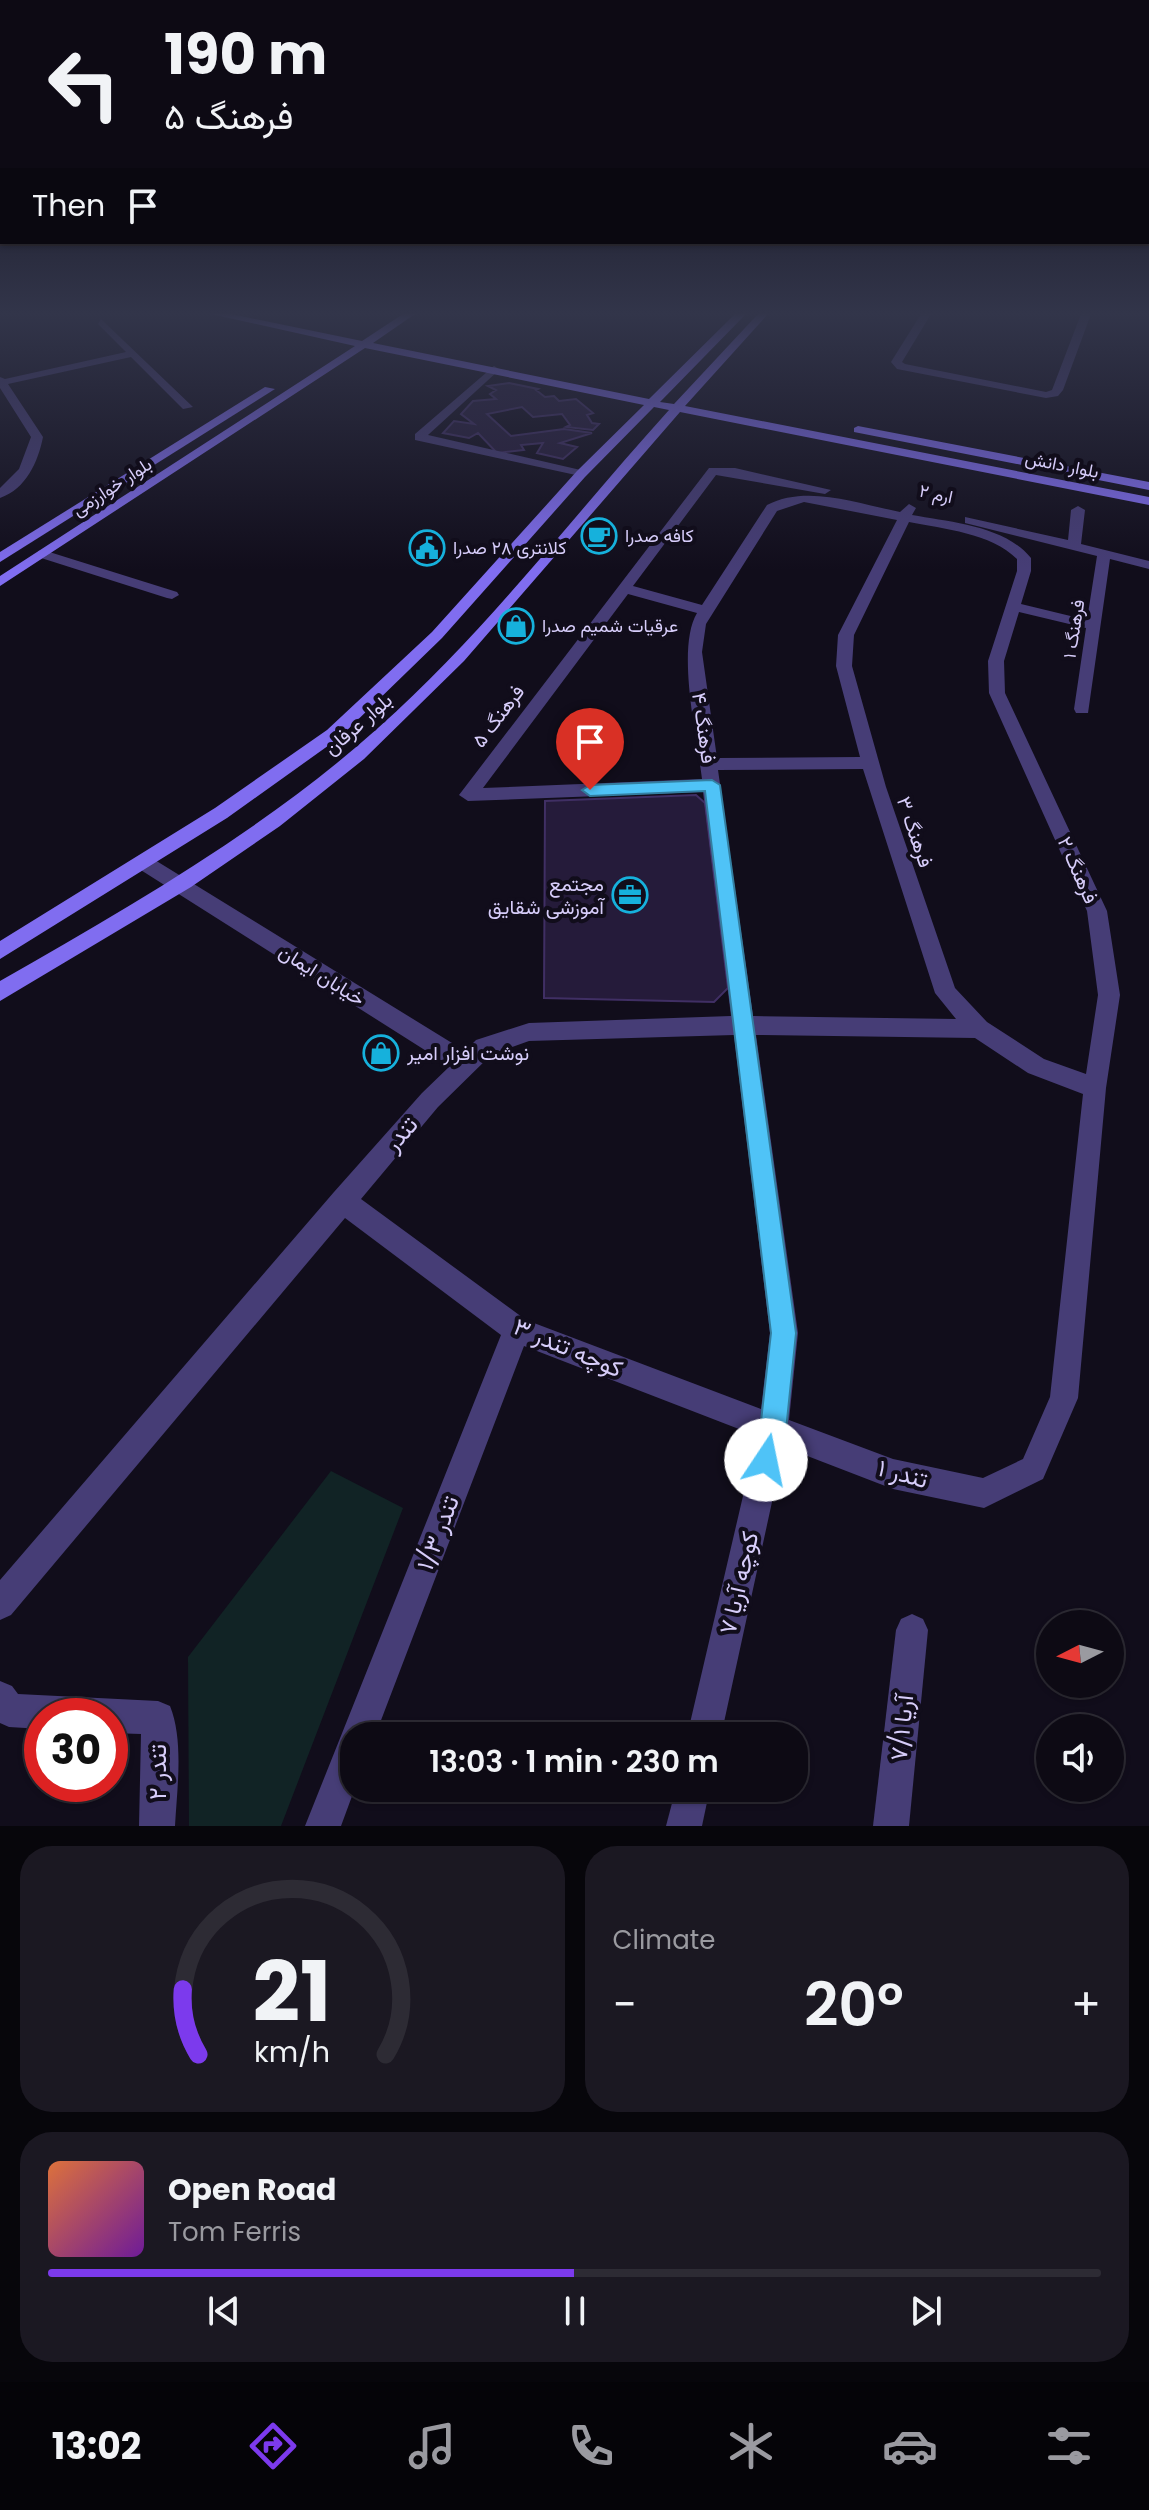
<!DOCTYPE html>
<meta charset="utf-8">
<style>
:root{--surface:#0d0a14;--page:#1b1822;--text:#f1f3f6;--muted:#9a9aa0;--line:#2d2b34;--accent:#7c3aed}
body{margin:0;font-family:Poppins,Vazirmatn,sans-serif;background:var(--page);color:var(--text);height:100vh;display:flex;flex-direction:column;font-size:30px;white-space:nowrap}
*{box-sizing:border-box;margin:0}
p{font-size:26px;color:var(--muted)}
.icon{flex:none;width:44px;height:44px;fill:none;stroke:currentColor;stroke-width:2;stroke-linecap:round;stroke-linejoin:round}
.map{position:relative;height:1826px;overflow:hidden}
.details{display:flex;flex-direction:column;gap:20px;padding:20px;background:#07060b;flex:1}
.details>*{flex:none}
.banner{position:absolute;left:0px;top:0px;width:1150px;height:244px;box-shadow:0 2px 6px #0004,0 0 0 2px var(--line);background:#0d0a14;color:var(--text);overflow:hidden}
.needle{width:52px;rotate:264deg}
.buttons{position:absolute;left:1036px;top:1610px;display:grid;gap:16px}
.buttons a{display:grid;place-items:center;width:88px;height:88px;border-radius:50%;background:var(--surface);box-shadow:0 2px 6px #0004,0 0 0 2px var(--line);font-size:40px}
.speed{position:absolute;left:24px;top:1698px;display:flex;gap:16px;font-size:40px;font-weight:700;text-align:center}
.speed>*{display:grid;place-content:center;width:104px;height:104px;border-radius:50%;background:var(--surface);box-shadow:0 2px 6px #0004,0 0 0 2px var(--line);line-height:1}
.speed .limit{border:12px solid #d22;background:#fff;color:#111}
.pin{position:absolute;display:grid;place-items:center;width:68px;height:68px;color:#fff;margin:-82px -34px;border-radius:50% 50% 50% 0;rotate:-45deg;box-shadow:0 0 8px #0007}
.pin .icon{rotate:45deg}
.me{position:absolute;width:88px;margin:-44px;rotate:11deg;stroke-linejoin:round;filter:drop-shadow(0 0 6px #0008)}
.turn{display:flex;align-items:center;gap:28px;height:168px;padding:0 32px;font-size:36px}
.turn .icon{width:104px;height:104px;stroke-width:2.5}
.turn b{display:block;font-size:56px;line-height:68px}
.then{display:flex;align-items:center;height:76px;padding:0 32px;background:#0003;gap:16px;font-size:30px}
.big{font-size:60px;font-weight:600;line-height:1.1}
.details .widget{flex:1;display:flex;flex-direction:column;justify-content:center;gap:12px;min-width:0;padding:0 28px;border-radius:32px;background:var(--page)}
.details .dial{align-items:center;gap:0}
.dial svg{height:208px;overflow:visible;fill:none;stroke:var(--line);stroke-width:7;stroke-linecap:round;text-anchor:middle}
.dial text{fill:var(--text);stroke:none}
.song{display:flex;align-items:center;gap:24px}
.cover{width:96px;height:96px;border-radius:12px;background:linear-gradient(135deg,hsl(20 70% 55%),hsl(280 70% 35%))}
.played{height:8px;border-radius:4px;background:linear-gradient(90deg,var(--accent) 50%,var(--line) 50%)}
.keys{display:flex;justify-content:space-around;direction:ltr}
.heat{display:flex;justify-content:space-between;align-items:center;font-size:44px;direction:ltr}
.details .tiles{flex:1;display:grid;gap:20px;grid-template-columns:1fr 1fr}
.widget:last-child{grid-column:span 2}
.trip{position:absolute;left:340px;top:1722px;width:468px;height:80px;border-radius:32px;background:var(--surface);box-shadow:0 2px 6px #0004,0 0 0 2px var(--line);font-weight:600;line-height:80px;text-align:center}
.tabs{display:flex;height:128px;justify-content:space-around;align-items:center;background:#050408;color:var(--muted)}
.tabs .icon{width:56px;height:56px}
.tabs .selected{color:var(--accent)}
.tabs b{font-size:36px;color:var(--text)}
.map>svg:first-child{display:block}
</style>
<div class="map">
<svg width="1149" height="1826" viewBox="0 0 1149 1826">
<rect width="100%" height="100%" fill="#110d1b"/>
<!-- green -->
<path fill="#112325" d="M331,1471L403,1508L281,1826H189L188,1657Z"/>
<!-- building -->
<g fill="#251b3a" stroke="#402f64" stroke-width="2">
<path d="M509,383L538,389L536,390L545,397L554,396L559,401L576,399L593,413L587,415L592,423L599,424L593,430L566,427L570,425L562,414L533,417L522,407L487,414L511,436L564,429L592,433L560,443L577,447L563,459L537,453L543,443L521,445L524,450L497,453L478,433L469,438L443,433L454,421L474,424L461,414L473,401L496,399L490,394L496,390L488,386Z"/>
<path d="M696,795L705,803L728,988L714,1002L544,998L545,801Z"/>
</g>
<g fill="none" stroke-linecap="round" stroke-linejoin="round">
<!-- street -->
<g fill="#463d76" fill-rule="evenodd">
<path d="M921,314H931L902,362L905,364L1046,392L1052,390L1081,314H1091L1063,390L1058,396L1046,398L897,369L891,362Z"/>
<path d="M101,319L193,407L183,409L131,357L8,384L43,437C38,462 26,489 0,498V488L19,469L31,437L0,388V377L5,379L126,352L98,324Z"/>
<path d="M494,366L499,369L498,371L428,435L585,471V477L415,440V434Z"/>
<path d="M709,468H735L831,490L825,494L716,475L633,586L702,605L767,505C807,484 859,504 900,512L909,504L916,508L912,515C951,522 1005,526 1031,558V571L1021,604L1087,620L1097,556L965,523V517L1068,540L1071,510L1078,506L1085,510L1081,544L1149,561V569L1110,559L1088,713H1076L1074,709L1086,628L1019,612L1004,661L1005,693L1107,911L1120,995L1106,1088L1078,1398L1043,1479L984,1508L893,1489L784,1447L721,1736H687L757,1436L524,1346L375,1736H354L355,1788L341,1826H305L501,1335L345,1218L11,1615L0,1620V1580L334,1192L422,1093L450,1066L136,867L133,862L143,855L150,857L465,1051L476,1040L529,1023L731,1016L703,792L468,801L459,795ZM804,502L897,520L838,635L836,666L860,757L717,758L702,652L706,624L777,511ZM909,522C944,529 991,533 1017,559V571L988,661L989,693L1087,911L1098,995L1086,1074L1044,1059L987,1022L955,988L886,787L852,666L854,635ZM628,594L697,613C676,648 697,737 702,779L483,788ZM863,769L935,993L956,1019L753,1016L718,770ZM734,1035L770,1333L761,1409L526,1320L361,1199L438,1107L492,1054L529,1041ZM756,1035L975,1038L1028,1073L1083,1094L1050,1397L1023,1459L983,1478L893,1459L789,1420L798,1333Z"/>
<path d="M43,550L177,592L179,595L172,599L167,598L38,557V551Z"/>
<path d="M912,1614L923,1619L928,1630L909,1826H873L896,1630L901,1619Z"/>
<path d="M0,1681L12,1686L18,1694L158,1701L170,1706C184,1741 177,1789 175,1826H139L141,1734L110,1733V1716H42V1729L9,1727L0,1723Z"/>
<path d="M676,1788H710L702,1826H666Z"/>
</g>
<!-- secondary -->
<g fill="#806df0" fill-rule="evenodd">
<path d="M211,314H231L362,341L403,314H415L373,343L649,399L735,314H746L660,402L674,404L758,314H768L685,406L1149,497V505L680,412L464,661L364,759L280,826L191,887L0,1001V981C131,906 264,830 378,728C485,633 573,516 669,410L654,407L585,477L442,638L339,738L227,818L0,959V941L215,808L327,730L432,632L577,471L644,405L365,348L0,586V576L355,346Z"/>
<path d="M265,387L275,389L0,562V552Z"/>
<path d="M858,426L1149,482V490L854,432V428Z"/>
</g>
</g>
<!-- sky -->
<linearGradient id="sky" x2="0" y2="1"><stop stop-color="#09070f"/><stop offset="0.55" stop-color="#32354a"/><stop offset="1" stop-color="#32354a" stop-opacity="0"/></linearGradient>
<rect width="1149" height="570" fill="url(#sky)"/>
<!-- route -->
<path fill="#4fc3f7" stroke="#337fa1" stroke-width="2" d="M712,780L720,785L796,1333L786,1430L776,1470L766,1474L757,1470L753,1460L760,1430L771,1333L705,791L590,796L582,790L590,785Z"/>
<!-- icons -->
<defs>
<symbol id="cafe-ring" viewBox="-11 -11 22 22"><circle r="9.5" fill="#110d1b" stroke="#16b1dc" stroke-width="1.5"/><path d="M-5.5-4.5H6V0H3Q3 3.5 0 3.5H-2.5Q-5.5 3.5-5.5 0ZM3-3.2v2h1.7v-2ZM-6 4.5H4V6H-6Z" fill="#16b1dc"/></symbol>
<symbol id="civic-ring" viewBox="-11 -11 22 22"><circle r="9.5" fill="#110d1b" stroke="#16b1dc" stroke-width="1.5"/><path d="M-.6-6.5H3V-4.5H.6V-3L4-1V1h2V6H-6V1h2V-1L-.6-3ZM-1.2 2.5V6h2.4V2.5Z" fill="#16b1dc"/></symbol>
<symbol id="shop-ring" viewBox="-11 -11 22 22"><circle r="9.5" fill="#110d1b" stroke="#16b1dc" stroke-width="1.5"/><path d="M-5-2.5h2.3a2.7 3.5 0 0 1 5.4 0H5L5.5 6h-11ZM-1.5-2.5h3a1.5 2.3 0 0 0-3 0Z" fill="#16b1dc"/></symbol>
<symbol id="office-ring" viewBox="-11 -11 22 22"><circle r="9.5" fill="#110d1b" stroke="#16b1dc" stroke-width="1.5"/><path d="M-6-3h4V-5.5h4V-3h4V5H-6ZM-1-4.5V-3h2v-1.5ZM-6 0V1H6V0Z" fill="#16b1dc"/></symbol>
</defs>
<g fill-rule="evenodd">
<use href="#cafe-ring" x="579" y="516" width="40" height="40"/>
<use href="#civic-ring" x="407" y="528" width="40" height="40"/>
<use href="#shop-ring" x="496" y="606" width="40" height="40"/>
<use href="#office-ring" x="610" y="875" width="40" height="40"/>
<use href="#shop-ring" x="361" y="1033" width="40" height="40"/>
</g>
<g text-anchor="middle" stroke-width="8" stroke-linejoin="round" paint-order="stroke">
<!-- far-street labels -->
<g font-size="18" fill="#d7cdfa" stroke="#110d1b">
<text transform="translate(1062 465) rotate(11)" y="6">بلوار دانش</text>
<text transform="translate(112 487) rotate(-33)" y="6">بلوار خوارزمی</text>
<text transform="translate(936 494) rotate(12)" y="6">ارم ۲</text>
<text transform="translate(1074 629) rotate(-81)" y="6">فرهنگ ۱</text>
</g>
<!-- far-poi labels -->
<g font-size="18" fill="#d7cdfa" stroke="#110d1b" text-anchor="start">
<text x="625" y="542">کافه صدرا</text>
<text x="453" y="554">کلانتری ۲۸ صدرا</text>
<text x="542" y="632">عرقیات شمیم صدرا</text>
</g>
<!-- street labels -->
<g font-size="20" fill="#d7cdfa" stroke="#110d1b">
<text transform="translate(498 716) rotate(-53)" y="7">فرهنگ ۵</text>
<text transform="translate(358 724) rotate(-41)" y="7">بلوار عرفان</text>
<text transform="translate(704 728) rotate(82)" y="7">فرهنگ ۴</text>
<text transform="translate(915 832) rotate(71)" y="7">فرهنگ ۳</text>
<text transform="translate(1078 870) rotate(66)" y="7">فرهنگ ۲</text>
<text transform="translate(322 975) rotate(32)" y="7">خیابان ایمان</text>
</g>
<!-- poi labels -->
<g font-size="20" fill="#d7cdfa" stroke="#110d1b" text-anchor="end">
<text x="604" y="891">مجتمع<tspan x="604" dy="23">آموزشی شقایق</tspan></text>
<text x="407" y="1060" text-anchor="start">نوشت افزار امیر</text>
</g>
<!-- near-street labels -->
<g font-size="24" fill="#d7cdfa" stroke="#110d1b">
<text transform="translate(401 1134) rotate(-49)" y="8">تندر</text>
<text transform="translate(568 1348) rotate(23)" y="8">کوچه تندر ۳</text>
<text transform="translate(903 1474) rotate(15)" y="8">تندر ۱</text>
<text transform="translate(438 1533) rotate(-69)" y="8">تندر ۱/۳</text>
<text transform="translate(739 1583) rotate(-77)" y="8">کوچه آریا ۷</text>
<text transform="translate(902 1728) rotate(-84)" y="8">آریا ۷/۱</text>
<text transform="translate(158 1772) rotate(-90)" y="8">تندر ۲</text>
</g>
</g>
</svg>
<div class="buttons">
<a><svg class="needle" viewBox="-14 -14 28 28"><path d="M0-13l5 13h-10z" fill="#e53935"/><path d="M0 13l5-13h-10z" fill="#9a9aa0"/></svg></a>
<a><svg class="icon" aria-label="sound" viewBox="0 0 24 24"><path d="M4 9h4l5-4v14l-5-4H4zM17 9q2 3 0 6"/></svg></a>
</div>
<div class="speed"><div class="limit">30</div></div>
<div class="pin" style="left:590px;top:790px;background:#d93025"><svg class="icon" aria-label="arrive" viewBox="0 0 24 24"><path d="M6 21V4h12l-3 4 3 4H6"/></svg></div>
<svg class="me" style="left:766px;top:1460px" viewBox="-20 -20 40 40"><circle r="19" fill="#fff"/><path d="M0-13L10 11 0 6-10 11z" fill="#4fc3f7"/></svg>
<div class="trip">13:03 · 1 min · 230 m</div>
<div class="banner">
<div class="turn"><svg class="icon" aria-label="left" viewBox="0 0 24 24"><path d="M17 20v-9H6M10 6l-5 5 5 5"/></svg><div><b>190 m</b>فرهنگ ۵</div></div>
<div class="then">Then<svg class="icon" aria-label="arrive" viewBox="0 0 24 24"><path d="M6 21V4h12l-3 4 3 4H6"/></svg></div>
</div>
</div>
<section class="details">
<div class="tiles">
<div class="widget dial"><svg viewBox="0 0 100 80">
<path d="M14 69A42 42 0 1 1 86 69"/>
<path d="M14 69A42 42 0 0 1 8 44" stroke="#7c3aed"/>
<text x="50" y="56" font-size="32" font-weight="700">21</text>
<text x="50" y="72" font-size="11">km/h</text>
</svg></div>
<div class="widget"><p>Climate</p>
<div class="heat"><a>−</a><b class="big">20°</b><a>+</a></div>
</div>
<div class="widget">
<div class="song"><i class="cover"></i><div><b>Open Road</b><p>Tom Ferris</p></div></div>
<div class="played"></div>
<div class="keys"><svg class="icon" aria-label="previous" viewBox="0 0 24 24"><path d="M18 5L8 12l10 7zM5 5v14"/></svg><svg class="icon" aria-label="pause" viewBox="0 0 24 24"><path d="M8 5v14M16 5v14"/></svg><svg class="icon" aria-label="next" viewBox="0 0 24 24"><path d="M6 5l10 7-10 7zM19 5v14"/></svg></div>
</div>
</div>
</section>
<nav class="tabs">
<b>13:02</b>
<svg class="icon selected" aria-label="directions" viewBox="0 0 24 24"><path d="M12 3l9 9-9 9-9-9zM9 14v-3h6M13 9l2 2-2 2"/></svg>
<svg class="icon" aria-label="music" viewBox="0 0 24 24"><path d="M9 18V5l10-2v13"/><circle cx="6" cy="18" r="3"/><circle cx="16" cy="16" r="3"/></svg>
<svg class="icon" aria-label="phone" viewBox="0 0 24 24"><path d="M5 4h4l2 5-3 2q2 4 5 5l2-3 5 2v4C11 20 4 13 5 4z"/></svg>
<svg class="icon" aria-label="climate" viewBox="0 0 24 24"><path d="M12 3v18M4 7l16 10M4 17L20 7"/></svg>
<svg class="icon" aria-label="car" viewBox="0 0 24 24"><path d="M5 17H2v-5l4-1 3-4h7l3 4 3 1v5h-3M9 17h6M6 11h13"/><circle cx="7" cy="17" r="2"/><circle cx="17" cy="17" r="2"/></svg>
<svg class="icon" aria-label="filters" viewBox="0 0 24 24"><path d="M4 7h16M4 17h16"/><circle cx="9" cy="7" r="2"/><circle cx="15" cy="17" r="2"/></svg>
</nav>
